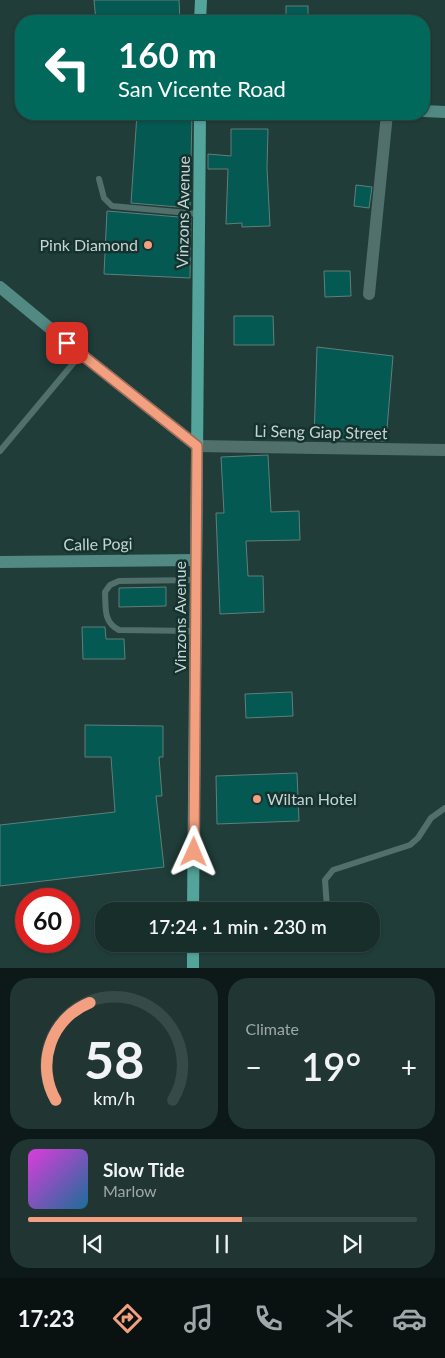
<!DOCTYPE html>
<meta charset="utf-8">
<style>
:root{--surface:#182e2b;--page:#213633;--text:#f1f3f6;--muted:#9fa8a9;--line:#364a47;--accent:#f2a07f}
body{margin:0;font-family:Lato,sans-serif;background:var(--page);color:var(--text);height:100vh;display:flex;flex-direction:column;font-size:19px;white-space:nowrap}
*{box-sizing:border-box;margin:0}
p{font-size:16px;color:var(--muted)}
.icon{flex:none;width:28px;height:28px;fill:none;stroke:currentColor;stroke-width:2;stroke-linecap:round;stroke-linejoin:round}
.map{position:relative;height:968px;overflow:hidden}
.drawer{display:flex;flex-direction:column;gap:10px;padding:10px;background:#0d1918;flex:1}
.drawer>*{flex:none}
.banner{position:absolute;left:15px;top:15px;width:415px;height:105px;border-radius:20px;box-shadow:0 1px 4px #0004,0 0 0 1px var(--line);background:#00695c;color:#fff;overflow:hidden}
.speed{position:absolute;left:15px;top:888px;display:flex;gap:10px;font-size:25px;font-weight:700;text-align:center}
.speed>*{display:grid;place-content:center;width:65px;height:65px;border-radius:50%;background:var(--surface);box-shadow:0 1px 4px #0004,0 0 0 1px var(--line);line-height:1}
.speed .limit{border:8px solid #d22;background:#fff;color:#111}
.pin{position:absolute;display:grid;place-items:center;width:42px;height:42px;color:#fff;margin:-21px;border-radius:10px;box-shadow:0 2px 8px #0006}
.me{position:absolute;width:55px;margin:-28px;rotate:1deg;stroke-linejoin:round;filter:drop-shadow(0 0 4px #0008)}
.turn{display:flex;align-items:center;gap:18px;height:105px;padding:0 20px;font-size:22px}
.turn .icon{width:65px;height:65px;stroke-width:2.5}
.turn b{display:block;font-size:35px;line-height:42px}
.big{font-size:38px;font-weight:600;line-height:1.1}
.drawer .tile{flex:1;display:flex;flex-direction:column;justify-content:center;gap:8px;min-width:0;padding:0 18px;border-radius:20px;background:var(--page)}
.drawer .dial{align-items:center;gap:0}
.dial svg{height:130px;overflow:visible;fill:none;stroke:var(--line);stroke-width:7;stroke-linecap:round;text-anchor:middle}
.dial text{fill:var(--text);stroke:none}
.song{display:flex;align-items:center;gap:15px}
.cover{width:60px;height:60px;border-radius:8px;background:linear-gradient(135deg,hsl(300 70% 55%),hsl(200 70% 35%))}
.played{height:5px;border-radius:2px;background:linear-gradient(90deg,var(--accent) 55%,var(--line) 55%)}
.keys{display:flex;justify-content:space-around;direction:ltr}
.heat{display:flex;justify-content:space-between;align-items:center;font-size:28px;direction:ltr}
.drawer .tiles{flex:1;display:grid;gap:10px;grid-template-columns:1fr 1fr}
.tile:last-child{grid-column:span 2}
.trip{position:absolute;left:95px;top:902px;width:285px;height:50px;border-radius:20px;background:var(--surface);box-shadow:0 1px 4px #0004,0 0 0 1px var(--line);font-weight:600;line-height:50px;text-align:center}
.tab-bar{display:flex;height:80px;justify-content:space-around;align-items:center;background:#0a1211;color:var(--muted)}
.tab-bar .icon{width:35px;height:35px}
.tab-bar .current{color:var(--accent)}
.tab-bar b{font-size:22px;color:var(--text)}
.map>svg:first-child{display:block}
</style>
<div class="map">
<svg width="445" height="968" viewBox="0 0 445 968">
<rect width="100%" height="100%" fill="#203d39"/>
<!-- building -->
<g fill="#045952" stroke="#607f7b">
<path d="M94,0H179L180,21H96Z"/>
<rect x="286" y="6" width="22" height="15"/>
<path d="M137,114H192L190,208L131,203Z"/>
<path d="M231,129H268L267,168L270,226L242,227V223L226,224L228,169H208V154L231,156Z"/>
<path d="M356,185L372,187L369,208L354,206Z"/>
<path d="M107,211L191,218L190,278L104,274Z"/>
<path d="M324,271H350L351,296L325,297Z"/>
<path d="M234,316H273L274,345H234Z"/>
<path d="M317,347L393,356L386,441L314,439Z"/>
<path d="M268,455L271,512L299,511L300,540L246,541L248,576H263L264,612L220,614L216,513H224L221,457Z"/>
<path d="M166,587V606L119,607V588Z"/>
<path d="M82,627H105L106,639H124L125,659H83Z"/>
<path d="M292,692L293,716L246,718L245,694Z"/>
<path d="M85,725L163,726V757H159L162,796H156L164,867L0,886V825L115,812L111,757H85Z"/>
<path d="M297,773L299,821L217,824L216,776Z"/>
</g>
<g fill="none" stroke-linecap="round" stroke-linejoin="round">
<!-- lane -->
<g stroke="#516f6b" stroke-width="6">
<path d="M99,179L104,198L112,206L199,214"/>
<path d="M0,451L81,354"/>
<path d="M196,631L119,630C103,622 106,608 105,592L110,585L119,581L196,580"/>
<path d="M327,908L325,880L333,870L410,845L418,838L431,818L445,808"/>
</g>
<!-- street -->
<g stroke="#516f6b" stroke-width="12">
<path d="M369,294L387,114"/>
<path d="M197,446L445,450"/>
</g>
<!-- secondary -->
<g stroke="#528983" stroke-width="12">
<path d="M424,111L445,112"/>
<path d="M0,287L81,354L197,446"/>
<path d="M0,562L196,560"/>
</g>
<!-- primary -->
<g stroke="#53a49a" stroke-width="12">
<path d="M200,21L201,0"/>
<path d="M193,911L200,114"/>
<path d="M193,968V944"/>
</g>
</g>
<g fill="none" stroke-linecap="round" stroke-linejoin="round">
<defs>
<path id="route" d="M67,343L197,446L194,852"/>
</defs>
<!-- route casing -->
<use href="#route" stroke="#9d6853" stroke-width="12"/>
<!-- route -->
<use href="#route" stroke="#f2a07f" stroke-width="9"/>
</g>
<!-- markers -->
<g fill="#f2a07f" stroke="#16322f" stroke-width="2">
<circle cx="148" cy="245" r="5"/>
<circle cx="257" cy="799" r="5"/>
</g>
<g text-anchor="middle" stroke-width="5" stroke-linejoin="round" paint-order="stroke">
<!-- street labels -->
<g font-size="16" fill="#c5d5d3" stroke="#16322f">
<text transform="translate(183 212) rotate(-89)" y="6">Vinzons Avenue</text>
<text transform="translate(321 432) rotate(1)" y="6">Li Seng Giap Street</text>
<text transform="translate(98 544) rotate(-1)" y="6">Calle Pogi</text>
<text transform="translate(180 617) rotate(-90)" y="6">Vinzons Avenue</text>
</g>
<!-- poi labels -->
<g font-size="16" fill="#c5d5d3" stroke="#16322f" text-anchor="end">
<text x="138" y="251">Pink Diamond</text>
<text x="267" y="805" text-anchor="start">Wiltan Hotel</text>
</g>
</g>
</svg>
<div class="speed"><div class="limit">60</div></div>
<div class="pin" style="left:67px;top:343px;background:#d93025"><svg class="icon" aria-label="arrive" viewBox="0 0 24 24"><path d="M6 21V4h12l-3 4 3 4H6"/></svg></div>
<svg class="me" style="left:194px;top:852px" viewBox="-20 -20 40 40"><path d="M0-17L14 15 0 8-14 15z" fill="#f2a07f" stroke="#fff" stroke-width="4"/></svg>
<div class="trip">17:24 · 1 min · 230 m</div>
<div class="banner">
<div class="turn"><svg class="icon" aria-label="left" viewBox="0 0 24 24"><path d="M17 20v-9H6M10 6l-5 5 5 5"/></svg><div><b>160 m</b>San Vicente Road</div></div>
</div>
</div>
<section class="drawer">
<div class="tiles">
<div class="tile dial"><svg viewBox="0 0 100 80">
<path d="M14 69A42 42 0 1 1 86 69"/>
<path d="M14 69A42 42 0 0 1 35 9" stroke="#f2a07f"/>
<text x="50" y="56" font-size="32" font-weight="700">58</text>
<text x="50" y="72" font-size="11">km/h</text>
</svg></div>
<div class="tile"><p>Climate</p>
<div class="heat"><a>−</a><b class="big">19°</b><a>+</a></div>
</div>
<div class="tile">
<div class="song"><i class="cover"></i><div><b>Slow Tide</b><p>Marlow</p></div></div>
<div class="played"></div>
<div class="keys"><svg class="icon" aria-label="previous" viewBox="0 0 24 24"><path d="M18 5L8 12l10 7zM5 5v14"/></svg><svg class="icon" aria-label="pause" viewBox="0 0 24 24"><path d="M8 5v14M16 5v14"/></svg><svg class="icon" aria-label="next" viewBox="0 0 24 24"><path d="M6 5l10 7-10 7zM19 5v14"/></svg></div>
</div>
</div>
</section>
<nav class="tab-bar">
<b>17:23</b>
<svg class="icon current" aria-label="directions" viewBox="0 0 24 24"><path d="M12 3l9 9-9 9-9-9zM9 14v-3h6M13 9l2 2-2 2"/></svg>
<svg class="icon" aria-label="music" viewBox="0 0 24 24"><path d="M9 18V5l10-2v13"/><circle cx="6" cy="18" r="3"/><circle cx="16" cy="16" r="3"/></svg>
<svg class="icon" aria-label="phone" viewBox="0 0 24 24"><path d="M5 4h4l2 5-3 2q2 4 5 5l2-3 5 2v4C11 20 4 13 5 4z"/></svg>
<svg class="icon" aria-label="climate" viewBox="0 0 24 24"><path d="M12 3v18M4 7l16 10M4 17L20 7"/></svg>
<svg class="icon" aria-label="car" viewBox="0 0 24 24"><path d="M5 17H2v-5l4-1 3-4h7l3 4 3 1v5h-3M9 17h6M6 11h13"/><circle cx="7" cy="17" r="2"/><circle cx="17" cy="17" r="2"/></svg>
</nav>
